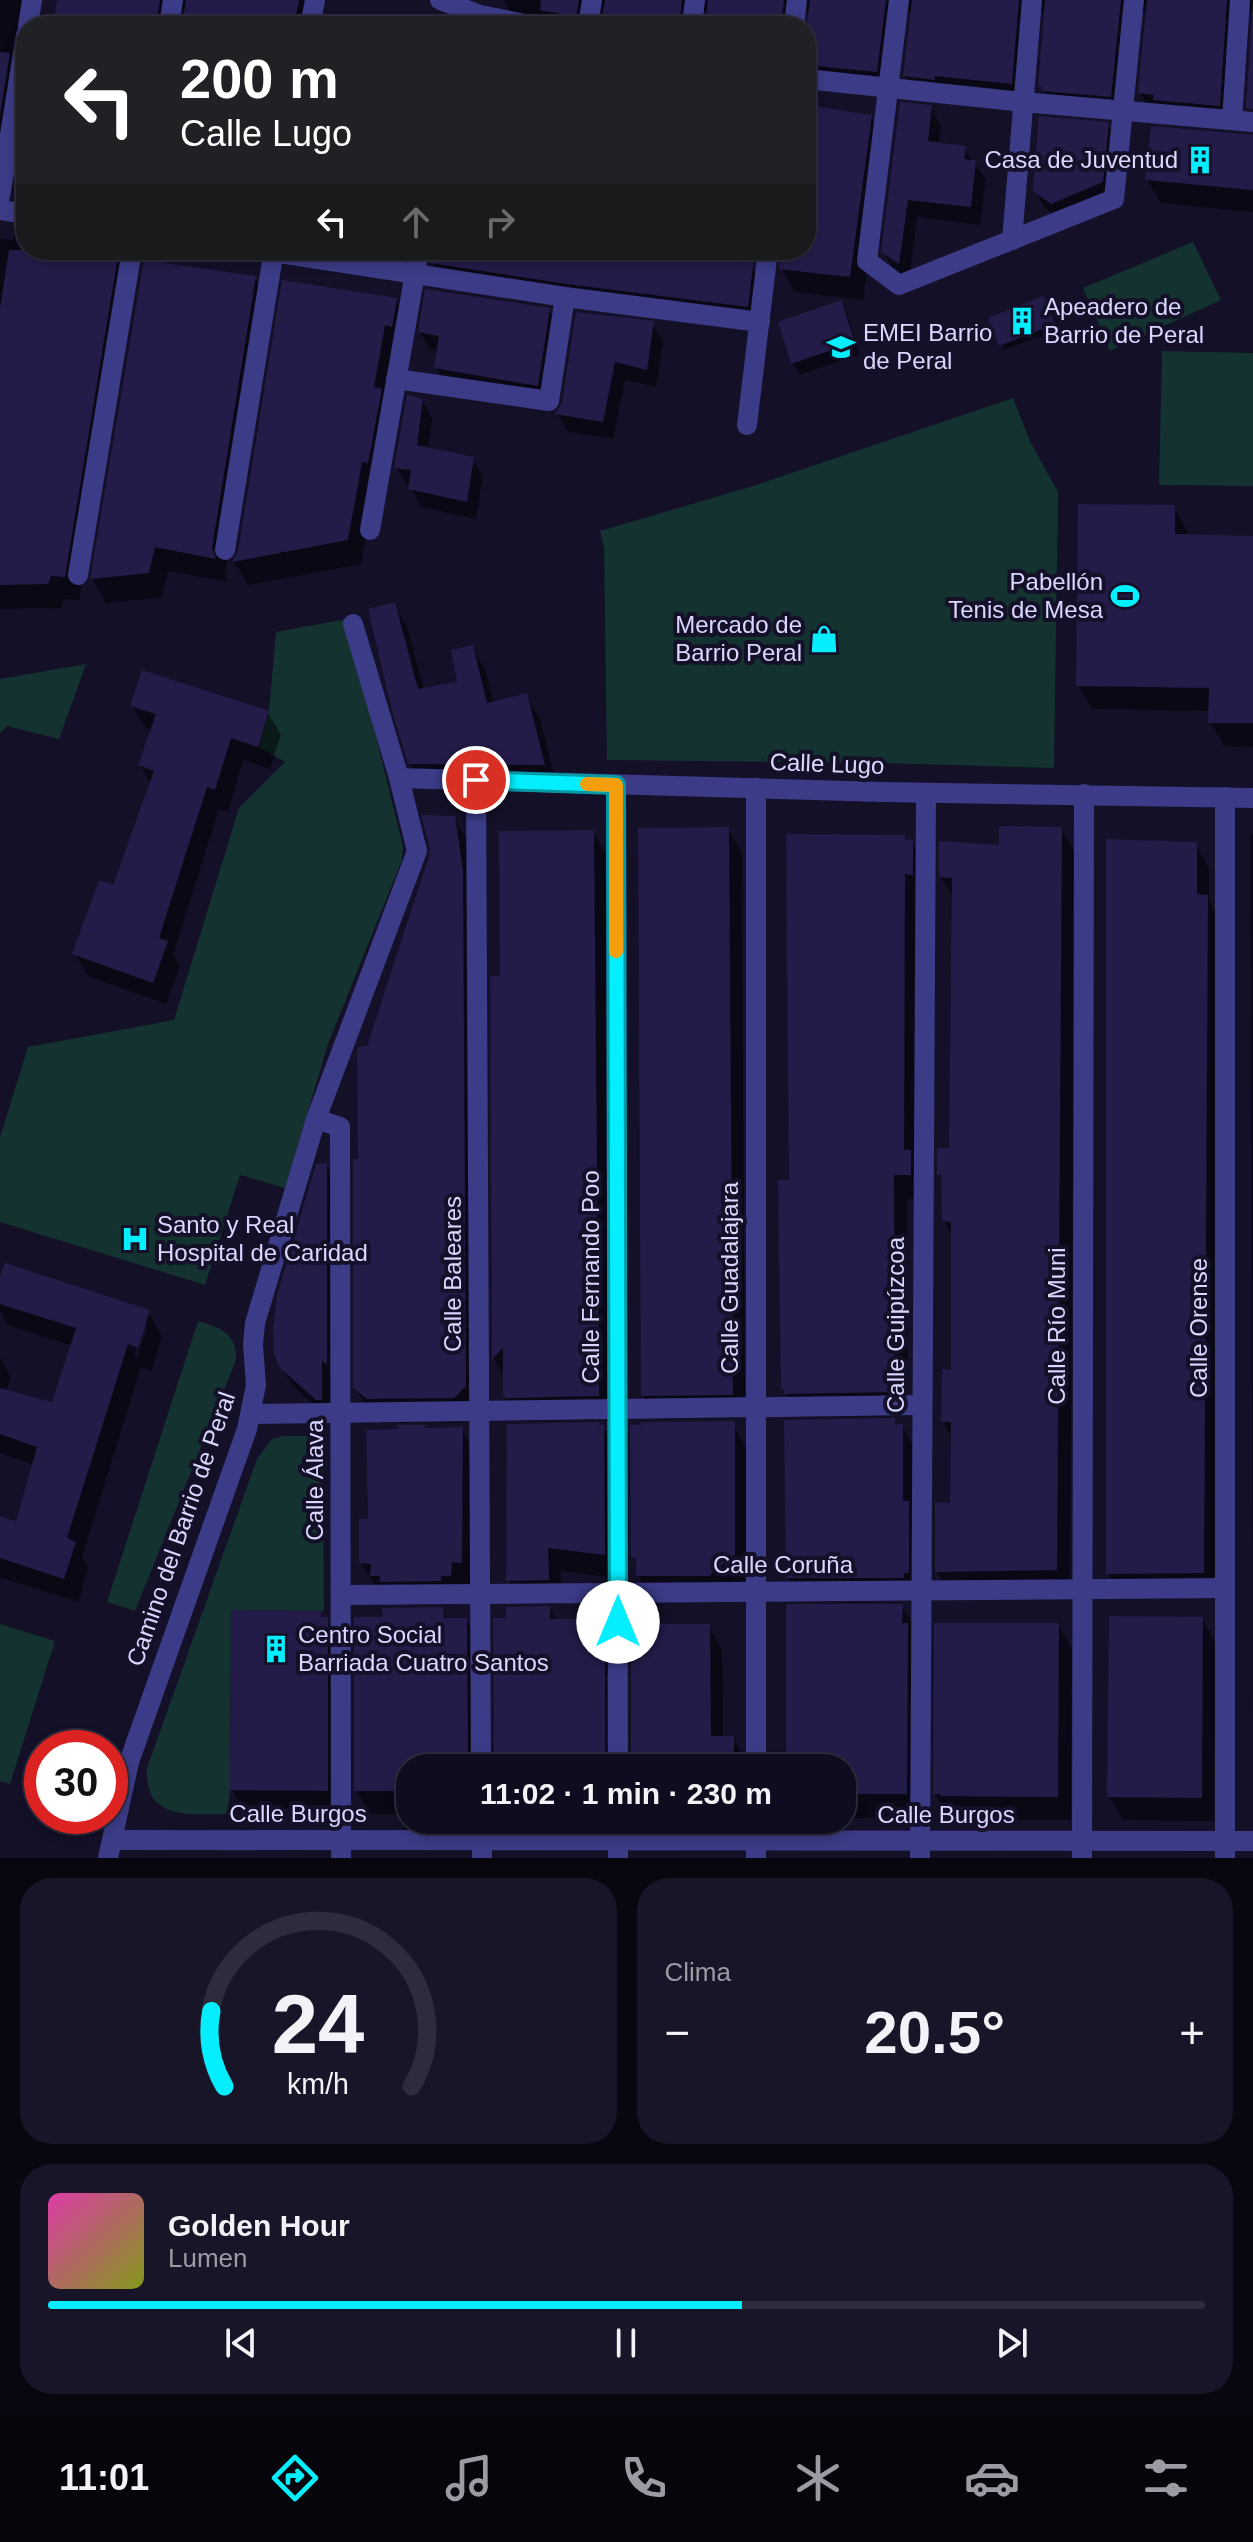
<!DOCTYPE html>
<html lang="es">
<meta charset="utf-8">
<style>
:root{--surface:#0e0c1e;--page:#171527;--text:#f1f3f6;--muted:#9b9ba4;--line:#2e2c3c;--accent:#04eefe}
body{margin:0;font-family:Arial,sans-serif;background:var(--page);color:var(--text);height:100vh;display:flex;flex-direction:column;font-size:30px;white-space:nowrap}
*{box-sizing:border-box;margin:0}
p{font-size:26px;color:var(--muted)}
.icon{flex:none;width:44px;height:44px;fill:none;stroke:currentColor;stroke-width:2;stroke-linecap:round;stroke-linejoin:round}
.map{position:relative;height:1858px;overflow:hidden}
.drawer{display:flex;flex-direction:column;gap:20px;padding:20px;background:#080710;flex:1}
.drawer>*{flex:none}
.hud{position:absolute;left:16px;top:16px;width:800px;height:244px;border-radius:32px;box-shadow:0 4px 12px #0003,0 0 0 2px var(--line);background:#202124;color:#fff;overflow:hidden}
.speed{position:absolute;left:24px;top:1730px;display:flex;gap:16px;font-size:40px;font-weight:700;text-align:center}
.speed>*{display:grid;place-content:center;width:104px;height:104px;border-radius:50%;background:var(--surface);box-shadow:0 4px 12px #0003,0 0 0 2px var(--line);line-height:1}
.speed .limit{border:12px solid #d22;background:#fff;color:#111}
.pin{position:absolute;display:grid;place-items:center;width:68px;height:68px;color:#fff;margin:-34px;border:4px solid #fff;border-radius:50%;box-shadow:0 2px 8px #0007}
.me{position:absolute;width:88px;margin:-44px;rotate:0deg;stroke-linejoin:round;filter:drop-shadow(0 0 6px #0008)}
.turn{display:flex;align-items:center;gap:28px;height:168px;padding:0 32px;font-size:36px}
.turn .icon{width:104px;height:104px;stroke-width:2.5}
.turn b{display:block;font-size:56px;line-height:68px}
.lanes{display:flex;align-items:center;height:76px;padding:0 32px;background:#0003;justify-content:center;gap:40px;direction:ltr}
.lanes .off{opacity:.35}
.big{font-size:60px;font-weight:600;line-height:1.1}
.drawer .card{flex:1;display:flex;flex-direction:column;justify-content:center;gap:12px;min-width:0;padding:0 28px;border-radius:32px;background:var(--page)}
.drawer .dial{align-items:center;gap:0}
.dial svg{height:208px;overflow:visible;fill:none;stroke:var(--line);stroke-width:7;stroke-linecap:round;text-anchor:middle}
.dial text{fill:var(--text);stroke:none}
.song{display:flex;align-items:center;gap:24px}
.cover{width:96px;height:96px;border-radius:12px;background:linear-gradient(135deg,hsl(320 70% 55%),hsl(70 70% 35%))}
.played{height:8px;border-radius:4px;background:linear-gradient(90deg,var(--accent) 60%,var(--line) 60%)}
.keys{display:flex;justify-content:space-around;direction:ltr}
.heat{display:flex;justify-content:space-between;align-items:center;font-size:44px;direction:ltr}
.drawer .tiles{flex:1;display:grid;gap:20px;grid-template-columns:1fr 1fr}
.card:last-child{grid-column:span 2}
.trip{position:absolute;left:396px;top:1754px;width:460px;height:80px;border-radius:32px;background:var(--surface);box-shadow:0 4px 12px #0003,0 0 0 2px var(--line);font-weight:600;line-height:80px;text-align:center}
.tab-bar{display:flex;height:128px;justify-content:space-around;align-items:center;background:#06050c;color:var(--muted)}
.tab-bar .icon{width:56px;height:56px}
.tab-bar .on{color:var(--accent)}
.tab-bar b{font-size:36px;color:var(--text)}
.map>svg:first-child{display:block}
</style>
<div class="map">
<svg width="1253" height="1858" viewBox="0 0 1253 1858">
<rect width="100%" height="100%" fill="#131028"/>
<!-- green -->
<g fill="#133230">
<path d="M1193,242L1221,300L1110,351L1083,288Z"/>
<path d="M1162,351L1253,353V486L1159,485Z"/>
<path d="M1013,398L1030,441L1058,492L1054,768L882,763L607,760L604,547L600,531L753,486Z"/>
<path d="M347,619L403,846L402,860L328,1044L285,1188L240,1175L205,1285L0,1222V1137L28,1047L174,1020L239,808L285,762L258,747L269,711L276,632Z"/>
<path d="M86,664L59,739L7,726L0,733V679Z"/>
<path d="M198,1321C219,1327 238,1334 236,1360L135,1611L107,1602Z"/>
<path d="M283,1436H323L324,1611L231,1610L230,1790L227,1814C189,1814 144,1821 147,1768L257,1459L272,1439Z"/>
<path d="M0,1624L55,1641L10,1784L0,1781Z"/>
</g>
<!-- shadow -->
<g fill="#0007" fill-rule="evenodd">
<path d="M0,0H24L0,212Z"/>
<path d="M59,0H316L312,26H183L186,9L175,17L174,26H55Z"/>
<path d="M504,0H1253V11L1247,12L1233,129L1154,117L1140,93L1148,11L1137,16L1124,120L1054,110L1040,86L1046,11L1039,12L1025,107L919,100L905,76L913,11L902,15L890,95L806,86V35L810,12L807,11L799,17L798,26H706L708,12L705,11L697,17L696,26H603L604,11L594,17L592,26H522L518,25Z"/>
<path d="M806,107L871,117L885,141L863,300L795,292L781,268L783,250H806Z"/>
<path d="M931,107L941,126L939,144L964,148L986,180L980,225L917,217L909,280L894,270L883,251Z"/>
<path d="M1107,124L1118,143L1112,201L1063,221L1046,209L1035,190Z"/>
<path d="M26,130V211L16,193Z"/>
<path d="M1253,137V212L1161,203L1147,180Z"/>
<path d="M15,227L26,228V250H129L131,282L79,600L64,599L61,608L0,609V238L13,240Z"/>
<path d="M227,250H271L270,257Z"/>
<path d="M434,250H719L724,257L723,263L752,267L765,289L760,329L445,285L432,263Z"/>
<path d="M145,262L255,278L269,302L225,574L228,582L168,571L162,597L106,603L92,579Z"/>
<path d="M396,300L410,324L375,485L361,564L248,585L234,562Z"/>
<path d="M840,303L847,314L860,354L800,375L793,363Z"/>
<path d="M1047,303L1057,330L1004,350L991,319Z"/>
<path d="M549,310L559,328L548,403L447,386L436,368L438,351L430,350L420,332Z"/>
<path d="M652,323L663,342L656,387L625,380L613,439L568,432L557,414Z"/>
<path d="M422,400L432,419L428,450L473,459L483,477L476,519L421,507L410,486L407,485L396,467Z"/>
<path d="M1174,507L1188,532V536L1253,538V747L1224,746L1210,722V711L1092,709L1078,685Z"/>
<path d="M394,605L408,629L424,690L459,683L472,647L486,671L493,703L526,695L540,719L558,789L424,787L410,763Z"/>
<path d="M132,706L268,713L281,735L270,769L243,760L228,812L219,809L173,955L180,966L166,1004L88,976L75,954L115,887L151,784L140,765L152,731L146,728Z"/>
<path d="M454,818L468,842L479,1410L468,1422L382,1423L370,1412L355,1387L360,1160L368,1048Z"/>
<path d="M728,829L742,853L745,1418L657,1419L643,1395Z"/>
<path d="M1061,829L1075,853L1070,1594L950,1596L937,1572L952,1505L953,1440L943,1422L953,1372V1237L944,1221L943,1182L939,1174L951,1149L954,899L941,877L1001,847Z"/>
<path d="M593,832L607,856L612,1420L522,1421L505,1395V1378L494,1359L492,978L502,977Z"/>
<path d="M1250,834H1253V1738Z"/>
<path d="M904,837L907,842H912L926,866L924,1199H907L908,1416L800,1417L783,1389L791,1182Z"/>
<path d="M1195,844L1209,868V900L1221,921L1217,1597H1122L1108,1573Z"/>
<path d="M326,1165L336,1183L332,1418H328L293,1386L281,1367Z"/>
<path d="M0,1284L148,1312L162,1336L152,1371L141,1367L82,1557L88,1568L78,1602L0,1577V1518L17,1523L34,1465L0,1453V1357L11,1377L6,1391L53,1404L72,1346L8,1325L0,1311ZM143,1327H147L137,1358L134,1357Z"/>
<path d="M894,1420L897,1426H902L916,1450L917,1601L801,1602L788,1578Z"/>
<path d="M732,1423L747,1450L748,1578L723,1600H652L638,1575V1567L633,1557Z"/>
<path d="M399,1427H427L429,1430L462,1429L476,1453L475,1586L454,1600V1605H396L393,1600L375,1587L361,1562L370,1521L401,1431Z"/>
<path d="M600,1427H603L617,1451V1578L561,1571L562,1604H522L508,1580Z"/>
<path d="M902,1606L916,1630L920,1818H842V1768H788Z"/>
<path d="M549,1608L556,1621H593L597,1627H604L617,1651L618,1674H607L606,1768H496L508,1620Z"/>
<path d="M442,1609L448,1620H466L480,1644L481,1768H410V1814H370L356,1790L385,1619Z"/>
<path d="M320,1613L337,1637V1808H243L232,1790Z"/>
<path d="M1202,1619L1216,1643L1214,1821L1123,1820L1109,1796Z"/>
<path d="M1058,1625L1072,1649L1071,1820H956L949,1818L935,1794Z"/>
<path d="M709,1626L722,1650L723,1738H733L747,1762V1768H636Z"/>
</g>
<!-- building -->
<g fill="#231c49">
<path d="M57,0H160L156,26H53Z"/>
<path d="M186,0H299L294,26H182Z"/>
<path d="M541,0H579L576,17L540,10Z"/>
<path d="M605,0H682L679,26H601Z"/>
<path d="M708,0H784L781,26H705Z"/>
<path d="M810,0H886L877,72L806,65V30Z"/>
<path d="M912,0H1019L1012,84L935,76V80L903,76Z"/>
<path d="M1045,0H1121L1111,97L1041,91L1042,87L1038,86Z"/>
<path d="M1147,0H1227L1220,106L1153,100L1154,95L1138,93Z"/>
<path d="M1253,0V109L1246,108Z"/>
<path d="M0,52L10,53L0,115Z"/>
<path d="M900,102L932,105L928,141L966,146L964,159L976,160L971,207L908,200L899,264L881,252Z"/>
<path d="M806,105L872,115L850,277L779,269L781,250H806Z"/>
<path d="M1039,116L1109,122L1103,182L1051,204L1033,191Z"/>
<path d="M1151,126L1253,135V190L1145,180Z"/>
<path d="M9,250H91L118,256L65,577L51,576L48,584L0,585V308Z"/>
<path d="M432,250H710L708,259L743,263L744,250H755L748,307L567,284L430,263Z"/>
<path d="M144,260L256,276L212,548L216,559L155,547L149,573L90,579Z"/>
<path d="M282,280L397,298L392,327L385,325L374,387L382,389L368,463L362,462L348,540L232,562L238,552Z"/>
<path d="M425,289L550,308L538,386L434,368L439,336L418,332Z"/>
<path d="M1044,296L1055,324L999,346L988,318Z"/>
<path d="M841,300L855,342L791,364L778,322Z"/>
<path d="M576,312L654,321L647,370L615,362L603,422L555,414L562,403Z"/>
<path d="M407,395L423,399L417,445L474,457L467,502L408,489L411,470L394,468Z"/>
<path d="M1078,504L1175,505V534L1253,536V723H1208L1209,688L1076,686Z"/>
<path d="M395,602L418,689L457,682L451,650L473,645L487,703L527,693L545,765L408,764L393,714L368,609Z"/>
<path d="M142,670L269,711L258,747L231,738L215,790L207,787L159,938L168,941L153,983L72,954L99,880L113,885L154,771L138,765L156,714L130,706Z"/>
<path d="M421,815L455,816L463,870L466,1386L454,1398L367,1399L353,1388V1159H358L357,1047L367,1046L429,856L430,848Z"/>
<path d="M999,826L1062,827L1057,1570L935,1572V1502L950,1503L951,1422H941L942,1369L951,1370V1222L942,1221L941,1175H937V1148H949L952,878L939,877V841L999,845Z"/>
<path d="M729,827L733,1395L641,1396L638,828Z"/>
<path d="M594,830L599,1396L507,1398L503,1396V1348L492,1359L490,976H500L499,831Z"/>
<path d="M786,834L905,835V840H913V875L905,874L904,1150H911V1175H894L895,1392L784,1394V1389L781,1390L778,1180H789Z"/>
<path d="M1106,839L1197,842V894L1208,895L1204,1573L1106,1574Z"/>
<path d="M327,1163V1365L322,1360V1400H316L280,1368L274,1353L273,1327L277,1295L316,1164Z"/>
<path d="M5,1263L150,1310L138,1348L128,1344L67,1538L76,1542L64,1579L0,1558V1516L16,1521L37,1447L0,1434V1388L52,1402L76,1328L0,1304V1277Z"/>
<path d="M895,1418V1424H903V1501H909V1573H904V1578H786L784,1420Z"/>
<path d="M733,1421L735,1424V1554L709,1576H636V1558H631L630,1425H641V1422Z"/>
<path d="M599,1422V1425H604L605,1555L548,1548L549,1580L506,1581L507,1424Z"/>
<path d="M396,1425H428L424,1428L463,1427L462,1563L452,1562L451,1576H441V1581L380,1582V1576H370L371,1564L359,1563V1519H368L366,1430L400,1429Z"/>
<path d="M786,1604H903L902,1623H908L907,1794H842V1768H786Z"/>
<path d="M550,1606V1619H594V1625H605V1768H494L493,1618H506V1607Z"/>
<path d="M443,1607L444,1618H467L468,1768H410V1791H354V1617H383L382,1608Z"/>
<path d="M231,1610L321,1611V1617H328V1791L230,1790Z"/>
<path d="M1109,1616L1203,1617L1202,1798L1107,1797Z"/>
<path d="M934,1623H1059L1058,1797L940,1796V1794H933Z"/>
<path d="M631,1624H710L711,1736H734V1768H631Z"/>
</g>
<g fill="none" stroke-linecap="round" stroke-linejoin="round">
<!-- minor -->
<g stroke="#3b3b87" stroke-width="20">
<path d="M440,0L480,15L535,26"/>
<path d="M899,0L867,261L899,285L1114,199L1134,0"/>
<path d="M28,26L32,0"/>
<path d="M169,26L173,0"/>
<path d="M310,26L315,0"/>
<path d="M588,26L592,0"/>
<path d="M692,26L695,0"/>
<path d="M794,26L797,0"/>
<path d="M806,79L1023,102L1253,122"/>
<path d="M1232,120L1240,0"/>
<path d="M0,197L26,35"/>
<path d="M0,210L26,214"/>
<path d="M1012,240L1032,0"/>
<path d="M260,250L565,297L760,322"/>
<path d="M396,379L549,401L565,297"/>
<path d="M747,425L768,250"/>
<path d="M370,530L419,250"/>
<path d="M225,550L274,250"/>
<path d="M78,575L132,250"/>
<path d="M399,778L882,792L1253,798"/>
<path d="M476,780L481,1768"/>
<path d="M616,785L618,1768"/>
<path d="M756,788V1768"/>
<path d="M316,1119L340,1127L341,1858"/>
<path d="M251,1414L922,1405"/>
<path d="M342,1595L1225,1588"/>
<path d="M482,1820V1858"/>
<path d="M618,1820V1858"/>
<path d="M756,1820V1858"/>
<path d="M112,1840L1253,1841"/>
<path d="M108,1858L129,1762L247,1429L256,1385L253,1345L255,1323L316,1119L417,851L399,778L353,624"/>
<path d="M920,1858L926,793"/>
<path d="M1082,1858L1084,794"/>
<path d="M1225,1858V797"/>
</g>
</g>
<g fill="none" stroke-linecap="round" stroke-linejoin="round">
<defs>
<path id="route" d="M476,780L616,785L618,1622"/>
</defs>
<!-- route casing -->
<use href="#route" stroke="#039ba5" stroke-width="20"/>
<!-- route -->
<use href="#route" stroke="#04eefe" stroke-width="14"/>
<!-- slow -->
<path stroke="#f59e0b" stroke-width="14" d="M587,784L616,785V951"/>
</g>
<!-- icons -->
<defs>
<symbol id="building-bare" viewBox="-9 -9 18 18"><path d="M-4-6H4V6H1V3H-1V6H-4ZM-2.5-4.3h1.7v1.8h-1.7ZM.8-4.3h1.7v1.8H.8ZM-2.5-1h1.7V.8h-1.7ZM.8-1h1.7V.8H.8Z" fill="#04eefe" stroke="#131028" stroke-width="2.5" paint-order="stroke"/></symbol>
<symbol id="school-bare" viewBox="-9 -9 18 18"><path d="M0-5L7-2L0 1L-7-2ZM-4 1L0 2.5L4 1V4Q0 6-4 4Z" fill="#04eefe" stroke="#131028" stroke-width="2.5" paint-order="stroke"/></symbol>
<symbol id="stadium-bare" viewBox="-9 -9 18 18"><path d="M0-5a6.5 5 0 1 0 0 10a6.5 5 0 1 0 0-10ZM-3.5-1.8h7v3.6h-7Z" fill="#04eefe" stroke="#131028" stroke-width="2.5" paint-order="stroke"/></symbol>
<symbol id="shop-bare" viewBox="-9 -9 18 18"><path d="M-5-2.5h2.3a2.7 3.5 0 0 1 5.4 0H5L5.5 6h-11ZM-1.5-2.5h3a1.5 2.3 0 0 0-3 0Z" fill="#04eefe" stroke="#131028" stroke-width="2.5" paint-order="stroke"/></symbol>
<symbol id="hospital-bare" viewBox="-9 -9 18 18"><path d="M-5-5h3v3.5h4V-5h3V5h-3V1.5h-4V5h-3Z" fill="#04eefe" stroke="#131028" stroke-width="2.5" paint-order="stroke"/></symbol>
</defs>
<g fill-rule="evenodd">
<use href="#building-bare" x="1180" y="140" width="40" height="40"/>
<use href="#building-bare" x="1002" y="301" width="40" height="40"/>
<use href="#school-bare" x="821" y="327" width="40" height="40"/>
<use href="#stadium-bare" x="1105" y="576" width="40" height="40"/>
<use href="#shop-bare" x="804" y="619" width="40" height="40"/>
<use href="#hospital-bare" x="115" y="1219" width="40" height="40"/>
<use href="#building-bare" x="256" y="1629" width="40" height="40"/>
</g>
<g text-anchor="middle" stroke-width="8" stroke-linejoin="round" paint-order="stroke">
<!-- poi labels -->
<g font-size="24" fill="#dad7ff" stroke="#131028" text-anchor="start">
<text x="1178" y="168" text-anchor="end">Casa de Juventud</text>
<text x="1044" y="315">Apeadero de<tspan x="1044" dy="28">Barrio de Peral</tspan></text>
<text x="863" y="341">EMEI Barrio<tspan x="863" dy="28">de Peral</tspan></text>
<text x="1103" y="590" text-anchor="end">Pabellón<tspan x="1103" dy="28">Tenis de Mesa</tspan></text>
<text x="802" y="633" text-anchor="end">Mercado de<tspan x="802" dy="28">Barrio Peral</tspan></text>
<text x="157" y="1233">Santo y Real<tspan x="157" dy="28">Hospital de Caridad</tspan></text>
<text x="298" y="1643">Centro Social<tspan x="298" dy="28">Barriada Cuatro Santos</tspan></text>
</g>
<!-- street labels -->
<g font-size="24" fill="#dad7ff" stroke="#131028">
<text transform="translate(827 764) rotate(2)" y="8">Calle Lugo</text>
<text transform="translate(453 1274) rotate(-90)" y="8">Calle Baleares</text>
<text transform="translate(591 1277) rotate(-90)" y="8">Calle Fernando Poo</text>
<text transform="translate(730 1278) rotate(-90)" y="8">Calle Guadalajara</text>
<text transform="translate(896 1325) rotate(-90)" y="8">Calle Guipúzcoa</text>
<text transform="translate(1057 1326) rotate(-90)" y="8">Calle Río Muni</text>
<text transform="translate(1199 1328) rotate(-90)" y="8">Calle Orense</text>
<text transform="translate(315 1480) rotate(-90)" y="8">Calle Álava</text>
<text transform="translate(181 1529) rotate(-71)" y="8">Camino del Barrio de Peral</text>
<text x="783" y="1573">Calle Coruña</text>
<text x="298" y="1822">Calle Burgos</text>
<text x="946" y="1823">Calle Burgos</text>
</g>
</g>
</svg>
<div class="speed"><div class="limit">30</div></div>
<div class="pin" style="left:476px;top:780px;background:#d93025"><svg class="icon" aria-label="arrive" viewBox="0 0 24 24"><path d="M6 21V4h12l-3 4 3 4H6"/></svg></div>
<svg class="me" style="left:618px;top:1622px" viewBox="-20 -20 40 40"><circle r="19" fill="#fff"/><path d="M0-13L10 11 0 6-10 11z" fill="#04eefe"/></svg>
<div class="trip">11:02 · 1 min · 230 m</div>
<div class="hud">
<div class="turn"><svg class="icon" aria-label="left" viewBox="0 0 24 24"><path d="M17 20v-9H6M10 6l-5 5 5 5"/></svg><div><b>200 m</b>Calle Lugo</div></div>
<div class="lanes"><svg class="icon" aria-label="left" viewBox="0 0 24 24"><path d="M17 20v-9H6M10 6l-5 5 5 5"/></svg><svg class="icon off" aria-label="ahead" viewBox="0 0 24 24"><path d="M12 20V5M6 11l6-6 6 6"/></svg><svg class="icon off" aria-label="right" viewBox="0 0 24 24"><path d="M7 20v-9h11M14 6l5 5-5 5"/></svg></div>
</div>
</div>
<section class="drawer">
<div class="tiles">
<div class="card dial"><svg viewBox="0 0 100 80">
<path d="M14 69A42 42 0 1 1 86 69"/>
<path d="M14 69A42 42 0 0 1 9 40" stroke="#04eefe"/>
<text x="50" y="56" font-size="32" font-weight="700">24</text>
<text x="50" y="72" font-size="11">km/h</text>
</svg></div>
<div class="card"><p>Clima</p>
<div class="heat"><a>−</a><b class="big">20.5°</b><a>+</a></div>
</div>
<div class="card">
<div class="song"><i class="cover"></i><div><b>Golden Hour</b><p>Lumen</p></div></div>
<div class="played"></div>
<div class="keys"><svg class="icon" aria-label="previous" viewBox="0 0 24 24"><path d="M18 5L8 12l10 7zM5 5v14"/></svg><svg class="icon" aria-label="pause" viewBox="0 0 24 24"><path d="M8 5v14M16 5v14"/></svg><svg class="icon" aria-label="next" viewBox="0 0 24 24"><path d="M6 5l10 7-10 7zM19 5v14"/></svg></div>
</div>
</div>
</section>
<nav class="tab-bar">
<b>11:01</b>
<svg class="icon on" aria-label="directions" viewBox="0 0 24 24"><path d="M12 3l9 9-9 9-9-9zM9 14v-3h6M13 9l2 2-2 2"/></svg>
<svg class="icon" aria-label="music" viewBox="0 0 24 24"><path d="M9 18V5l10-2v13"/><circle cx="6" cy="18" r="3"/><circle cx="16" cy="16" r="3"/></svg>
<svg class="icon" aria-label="phone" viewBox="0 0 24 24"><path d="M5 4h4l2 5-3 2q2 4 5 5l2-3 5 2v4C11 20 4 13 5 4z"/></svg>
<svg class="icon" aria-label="climate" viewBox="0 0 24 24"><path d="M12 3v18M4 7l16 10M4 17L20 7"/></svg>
<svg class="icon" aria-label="car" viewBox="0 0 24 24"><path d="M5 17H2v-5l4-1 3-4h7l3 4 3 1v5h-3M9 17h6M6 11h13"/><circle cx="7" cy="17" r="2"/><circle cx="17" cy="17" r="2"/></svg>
<svg class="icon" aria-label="filters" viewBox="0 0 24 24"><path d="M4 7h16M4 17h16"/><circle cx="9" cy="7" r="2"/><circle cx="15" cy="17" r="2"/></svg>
</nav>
